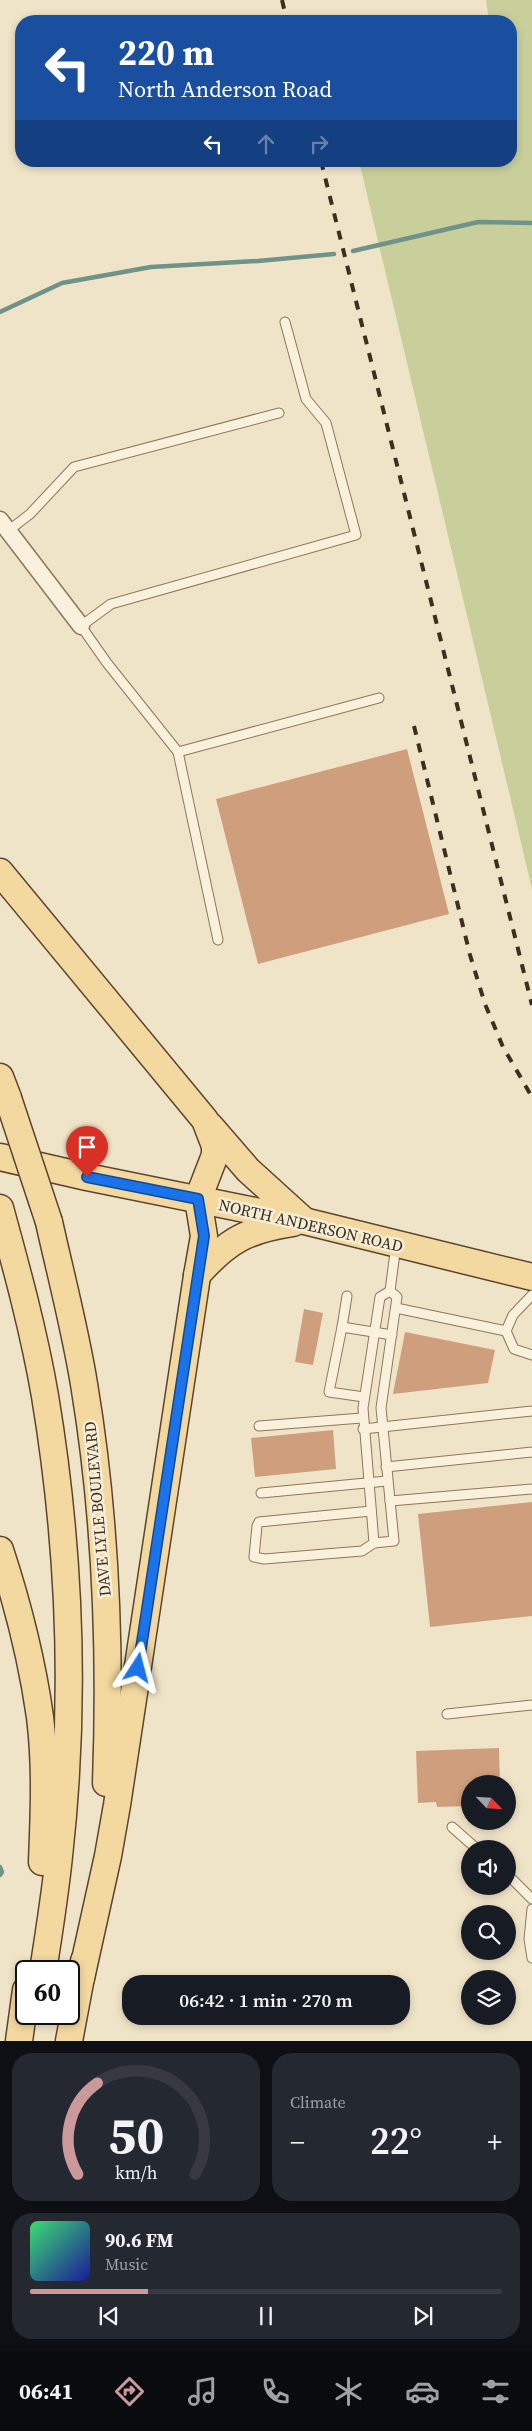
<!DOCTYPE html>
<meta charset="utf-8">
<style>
:root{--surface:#171b24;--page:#242831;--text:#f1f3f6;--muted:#9ea1a6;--line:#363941;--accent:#cc999b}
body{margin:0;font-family:"Source Serif 4",serif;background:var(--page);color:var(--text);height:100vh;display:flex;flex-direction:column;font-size:19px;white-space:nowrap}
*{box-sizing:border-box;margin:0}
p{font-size:16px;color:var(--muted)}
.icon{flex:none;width:28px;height:28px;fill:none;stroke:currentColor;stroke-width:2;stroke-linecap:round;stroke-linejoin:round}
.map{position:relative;height:2041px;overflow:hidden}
.details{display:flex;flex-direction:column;gap:12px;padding:12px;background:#0d0f14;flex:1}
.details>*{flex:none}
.guide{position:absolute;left:15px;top:15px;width:502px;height:152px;border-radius:20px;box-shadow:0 2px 8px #0003;background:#1a4fa0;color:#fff;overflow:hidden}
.needle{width:32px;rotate:115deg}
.tools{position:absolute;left:461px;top:1775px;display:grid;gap:10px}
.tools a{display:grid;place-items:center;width:55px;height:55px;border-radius:50%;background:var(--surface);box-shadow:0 2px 8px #0003;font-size:25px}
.speed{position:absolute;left:15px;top:1960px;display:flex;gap:10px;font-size:25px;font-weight:700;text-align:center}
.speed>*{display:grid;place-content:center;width:65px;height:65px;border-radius:50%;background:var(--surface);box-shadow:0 2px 8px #0003;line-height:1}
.speed .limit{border:2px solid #111;border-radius:8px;background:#fff;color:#111}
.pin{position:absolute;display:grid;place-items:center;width:42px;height:42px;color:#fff;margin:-51px -21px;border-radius:50% 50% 50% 0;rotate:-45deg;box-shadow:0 0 5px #0007}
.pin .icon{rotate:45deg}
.me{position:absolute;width:55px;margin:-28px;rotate:9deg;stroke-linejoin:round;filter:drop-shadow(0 0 4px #0008)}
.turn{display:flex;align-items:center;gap:18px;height:105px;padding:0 20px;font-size:22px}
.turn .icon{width:65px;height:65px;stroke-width:2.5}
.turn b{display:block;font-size:35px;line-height:42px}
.lanes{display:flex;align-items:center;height:48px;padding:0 20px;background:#0003;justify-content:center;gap:25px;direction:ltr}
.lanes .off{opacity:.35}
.big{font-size:38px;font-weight:600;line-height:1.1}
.details .tile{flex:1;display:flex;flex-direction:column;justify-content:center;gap:8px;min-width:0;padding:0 18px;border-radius:20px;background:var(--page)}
.details .dial{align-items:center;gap:0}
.dial svg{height:130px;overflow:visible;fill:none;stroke:var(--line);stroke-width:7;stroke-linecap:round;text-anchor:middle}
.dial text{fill:var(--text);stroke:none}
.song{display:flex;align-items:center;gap:15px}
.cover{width:60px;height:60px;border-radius:8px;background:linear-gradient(135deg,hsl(140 70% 55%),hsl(240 70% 35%))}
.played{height:5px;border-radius:2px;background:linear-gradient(90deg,var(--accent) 25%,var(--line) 25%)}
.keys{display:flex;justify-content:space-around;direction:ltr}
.heat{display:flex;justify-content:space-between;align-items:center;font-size:28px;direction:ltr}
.details .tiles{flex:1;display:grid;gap:12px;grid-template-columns:1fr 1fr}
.tile:last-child{grid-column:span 2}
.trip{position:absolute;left:122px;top:1975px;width:288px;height:50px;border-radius:20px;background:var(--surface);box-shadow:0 2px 8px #0003;font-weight:600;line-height:50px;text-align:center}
.dock{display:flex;height:80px;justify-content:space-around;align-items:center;background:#090b0e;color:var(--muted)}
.dock .icon{width:35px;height:35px}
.dock .selected{color:var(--accent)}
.dock b{font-size:22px;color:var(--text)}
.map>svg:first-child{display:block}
</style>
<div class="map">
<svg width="532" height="2041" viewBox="0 0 532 2041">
<rect width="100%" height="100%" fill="#f0e4c8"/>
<!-- green -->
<path fill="#c9cf9b" d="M486,0H532V889L359,161H511V21H489Z"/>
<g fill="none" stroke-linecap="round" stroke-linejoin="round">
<!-- stream -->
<g stroke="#6f938a" stroke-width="4.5">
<path d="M353,251L478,222L532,223"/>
<path d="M0,312L62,283L151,267L258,261L334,254"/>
<path d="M0,1867L2,1872L0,1875"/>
</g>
</g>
<!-- building -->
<g fill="#cf9f7d">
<path d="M407,749L449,914L258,964L216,799Z"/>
<path d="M304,1309L323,1313L313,1365L295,1362Z"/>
<path d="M405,1332L495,1350L488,1383L393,1394Z"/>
<path d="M333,1430L336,1469L255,1477L251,1438Z"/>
<path d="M532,1502V1616L430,1627L418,1514Z"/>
<path d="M499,1748L500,1784H470V1806L437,1807L436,1802L418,1803L416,1751Z"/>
</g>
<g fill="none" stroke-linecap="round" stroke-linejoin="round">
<defs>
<g id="lane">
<path d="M285,322L306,399L326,423L356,535L111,604L81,626L107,663L178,752L379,698"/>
<path d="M8,531L30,514L74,467L279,413"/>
<path d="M178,752L218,940"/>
<path d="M390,1291L396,1245"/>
<path d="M396,1308L506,1331L513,1315L532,1295"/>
<path d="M342,1327L347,1296"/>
<path d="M506,1331L514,1349L532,1355"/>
<path d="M364,1397L329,1392L342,1327L392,1335"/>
<path d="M259,1426L362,1418"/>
<path d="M363,1429L532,1411"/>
<path d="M386,1467L532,1452"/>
<path d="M261,1493L387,1481"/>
<path d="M390,1501L532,1489"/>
<path d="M371,1511L259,1522L257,1526L254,1557L264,1559L362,1551L374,1543L394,1541L381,1408L397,1297L390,1291"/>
<path d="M374,1543L363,1408L380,1297L390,1291"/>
<path d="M447,1714L532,1705"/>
<path d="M452,1827L477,1849"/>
<path d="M508,1875L532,1899"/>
<path d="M532,1909L529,1939L532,1958"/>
</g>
<path id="street" d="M0,520L81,626"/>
<g id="primary">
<path d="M0,872L205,1120L215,1146V1155L198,1199L204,1236L197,1276L117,1805L108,1856L81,1978"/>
<path d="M0,1077L8,1098"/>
<path d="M210,1126L248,1170L302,1219"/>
<path d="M0,1157L87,1177L304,1221L532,1277"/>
<path d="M0,1208C17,1270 34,1332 45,1396C70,1547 76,1704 59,1856C55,1895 49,1933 43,1971"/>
<path d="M49,1222C61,1276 75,1329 84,1384C106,1516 111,1650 106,1783"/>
<path d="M197,1275C228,1240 247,1230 293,1223"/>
<path d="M0,1550C18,1605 32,1660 40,1717C46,1765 44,1813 42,1862"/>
<path d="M19,2041L26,1990"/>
<path d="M69,2041L84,1961"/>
</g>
</defs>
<!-- lane casing -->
<use href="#lane" stroke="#8d765c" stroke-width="11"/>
<!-- street casing -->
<use href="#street" stroke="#8d765c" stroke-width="19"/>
<!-- primary casing -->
<use href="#primary" stroke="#5b4430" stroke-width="29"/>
<!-- lane -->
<use href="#lane" stroke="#faf1dc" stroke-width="9"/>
<!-- street -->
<use href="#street" stroke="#faf1dc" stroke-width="16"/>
<!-- primary -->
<use href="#primary" stroke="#f3d9a0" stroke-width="26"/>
<!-- rail -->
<g stroke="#3d2e20" stroke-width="4" stroke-dasharray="9 9" stroke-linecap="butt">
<path d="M282,0L287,21"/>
<path d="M321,161L532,1005"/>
<path d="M414,726L470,955L485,1004L503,1047L532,1097"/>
</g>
<defs>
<path id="primary-bridge" d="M8,1098L49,1222"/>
</defs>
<!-- primary-bridge casing -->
<use href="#primary-bridge" stroke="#5b4430" stroke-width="29" stroke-linecap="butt"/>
<!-- primary-bridge -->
<use href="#primary-bridge" stroke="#f3d9a0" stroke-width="26"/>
</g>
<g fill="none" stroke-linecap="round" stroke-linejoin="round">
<defs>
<path id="route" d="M87,1177L198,1199L204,1236L138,1668"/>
</defs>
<!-- route casing -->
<use href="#route" stroke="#114b97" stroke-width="12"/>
<!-- route -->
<use href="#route" stroke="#1a73e8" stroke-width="9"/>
</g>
<g text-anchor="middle" stroke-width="5" stroke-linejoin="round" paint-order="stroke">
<!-- street labels -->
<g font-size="16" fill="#3d2e20" stroke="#f7eed8">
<text transform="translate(311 1225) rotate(13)" y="6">NORTH ANDERSON ROAD</text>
<text transform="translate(97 1509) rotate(-95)" y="6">DAVE LYLE BOULEVARD</text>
</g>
</g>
</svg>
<div class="tools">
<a><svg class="needle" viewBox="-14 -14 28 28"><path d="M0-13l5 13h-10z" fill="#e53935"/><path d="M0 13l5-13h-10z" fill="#9ea1a6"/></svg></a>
<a><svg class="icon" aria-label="sound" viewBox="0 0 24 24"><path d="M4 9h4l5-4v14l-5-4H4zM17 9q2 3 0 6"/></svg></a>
<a><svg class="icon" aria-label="search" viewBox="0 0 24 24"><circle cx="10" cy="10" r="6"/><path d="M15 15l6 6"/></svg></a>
<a><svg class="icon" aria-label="layers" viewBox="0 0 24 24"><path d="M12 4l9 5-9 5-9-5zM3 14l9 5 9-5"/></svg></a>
</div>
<div class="speed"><div class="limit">60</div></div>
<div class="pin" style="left:87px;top:1177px;background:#d93025"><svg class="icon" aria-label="arrive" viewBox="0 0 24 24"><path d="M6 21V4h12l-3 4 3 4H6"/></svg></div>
<svg class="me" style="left:138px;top:1668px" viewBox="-20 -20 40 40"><path d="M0-17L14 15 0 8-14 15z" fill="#1a73e8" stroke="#fff" stroke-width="4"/></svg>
<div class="trip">06:42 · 1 min · 270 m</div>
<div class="guide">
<div class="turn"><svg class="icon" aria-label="left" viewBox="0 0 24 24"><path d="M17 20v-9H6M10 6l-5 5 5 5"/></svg><div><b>220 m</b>North Anderson Road</div></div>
<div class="lanes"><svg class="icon" aria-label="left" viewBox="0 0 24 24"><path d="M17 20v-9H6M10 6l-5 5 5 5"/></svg><svg class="icon off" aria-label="ahead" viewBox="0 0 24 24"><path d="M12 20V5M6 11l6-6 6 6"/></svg><svg class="icon off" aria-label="right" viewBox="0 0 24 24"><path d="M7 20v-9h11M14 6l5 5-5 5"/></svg></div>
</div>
</div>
<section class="details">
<div class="tiles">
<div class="tile dial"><svg viewBox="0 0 100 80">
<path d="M14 69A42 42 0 1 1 86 69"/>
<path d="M14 69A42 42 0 0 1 26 13" stroke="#cc999b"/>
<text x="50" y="56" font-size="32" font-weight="700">50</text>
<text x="50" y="72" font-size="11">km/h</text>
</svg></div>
<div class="tile"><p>Climate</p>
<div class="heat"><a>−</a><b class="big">22°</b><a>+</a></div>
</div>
<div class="tile">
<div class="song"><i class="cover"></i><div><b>90.6 FM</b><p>Music</p></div></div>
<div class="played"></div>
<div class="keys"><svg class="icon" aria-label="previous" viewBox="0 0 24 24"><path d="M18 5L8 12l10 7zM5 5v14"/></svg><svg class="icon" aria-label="pause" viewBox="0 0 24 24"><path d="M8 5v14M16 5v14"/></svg><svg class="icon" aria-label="next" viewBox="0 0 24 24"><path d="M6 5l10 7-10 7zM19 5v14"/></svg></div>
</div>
</div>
</section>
<nav class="dock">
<b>06:41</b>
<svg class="icon selected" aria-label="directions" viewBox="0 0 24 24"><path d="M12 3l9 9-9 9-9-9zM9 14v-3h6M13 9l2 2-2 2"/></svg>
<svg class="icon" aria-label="music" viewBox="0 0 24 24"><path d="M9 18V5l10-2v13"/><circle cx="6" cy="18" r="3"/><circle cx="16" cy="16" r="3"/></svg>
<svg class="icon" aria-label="phone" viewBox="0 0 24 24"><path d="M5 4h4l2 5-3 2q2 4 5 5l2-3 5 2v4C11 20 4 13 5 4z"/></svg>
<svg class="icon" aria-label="climate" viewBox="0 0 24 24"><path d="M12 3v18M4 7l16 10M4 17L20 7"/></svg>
<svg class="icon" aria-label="car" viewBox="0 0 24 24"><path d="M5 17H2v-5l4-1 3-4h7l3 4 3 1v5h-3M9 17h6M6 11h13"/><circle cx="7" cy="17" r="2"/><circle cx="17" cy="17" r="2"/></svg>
<svg class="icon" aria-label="filters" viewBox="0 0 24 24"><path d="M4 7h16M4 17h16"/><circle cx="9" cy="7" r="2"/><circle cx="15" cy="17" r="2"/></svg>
</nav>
